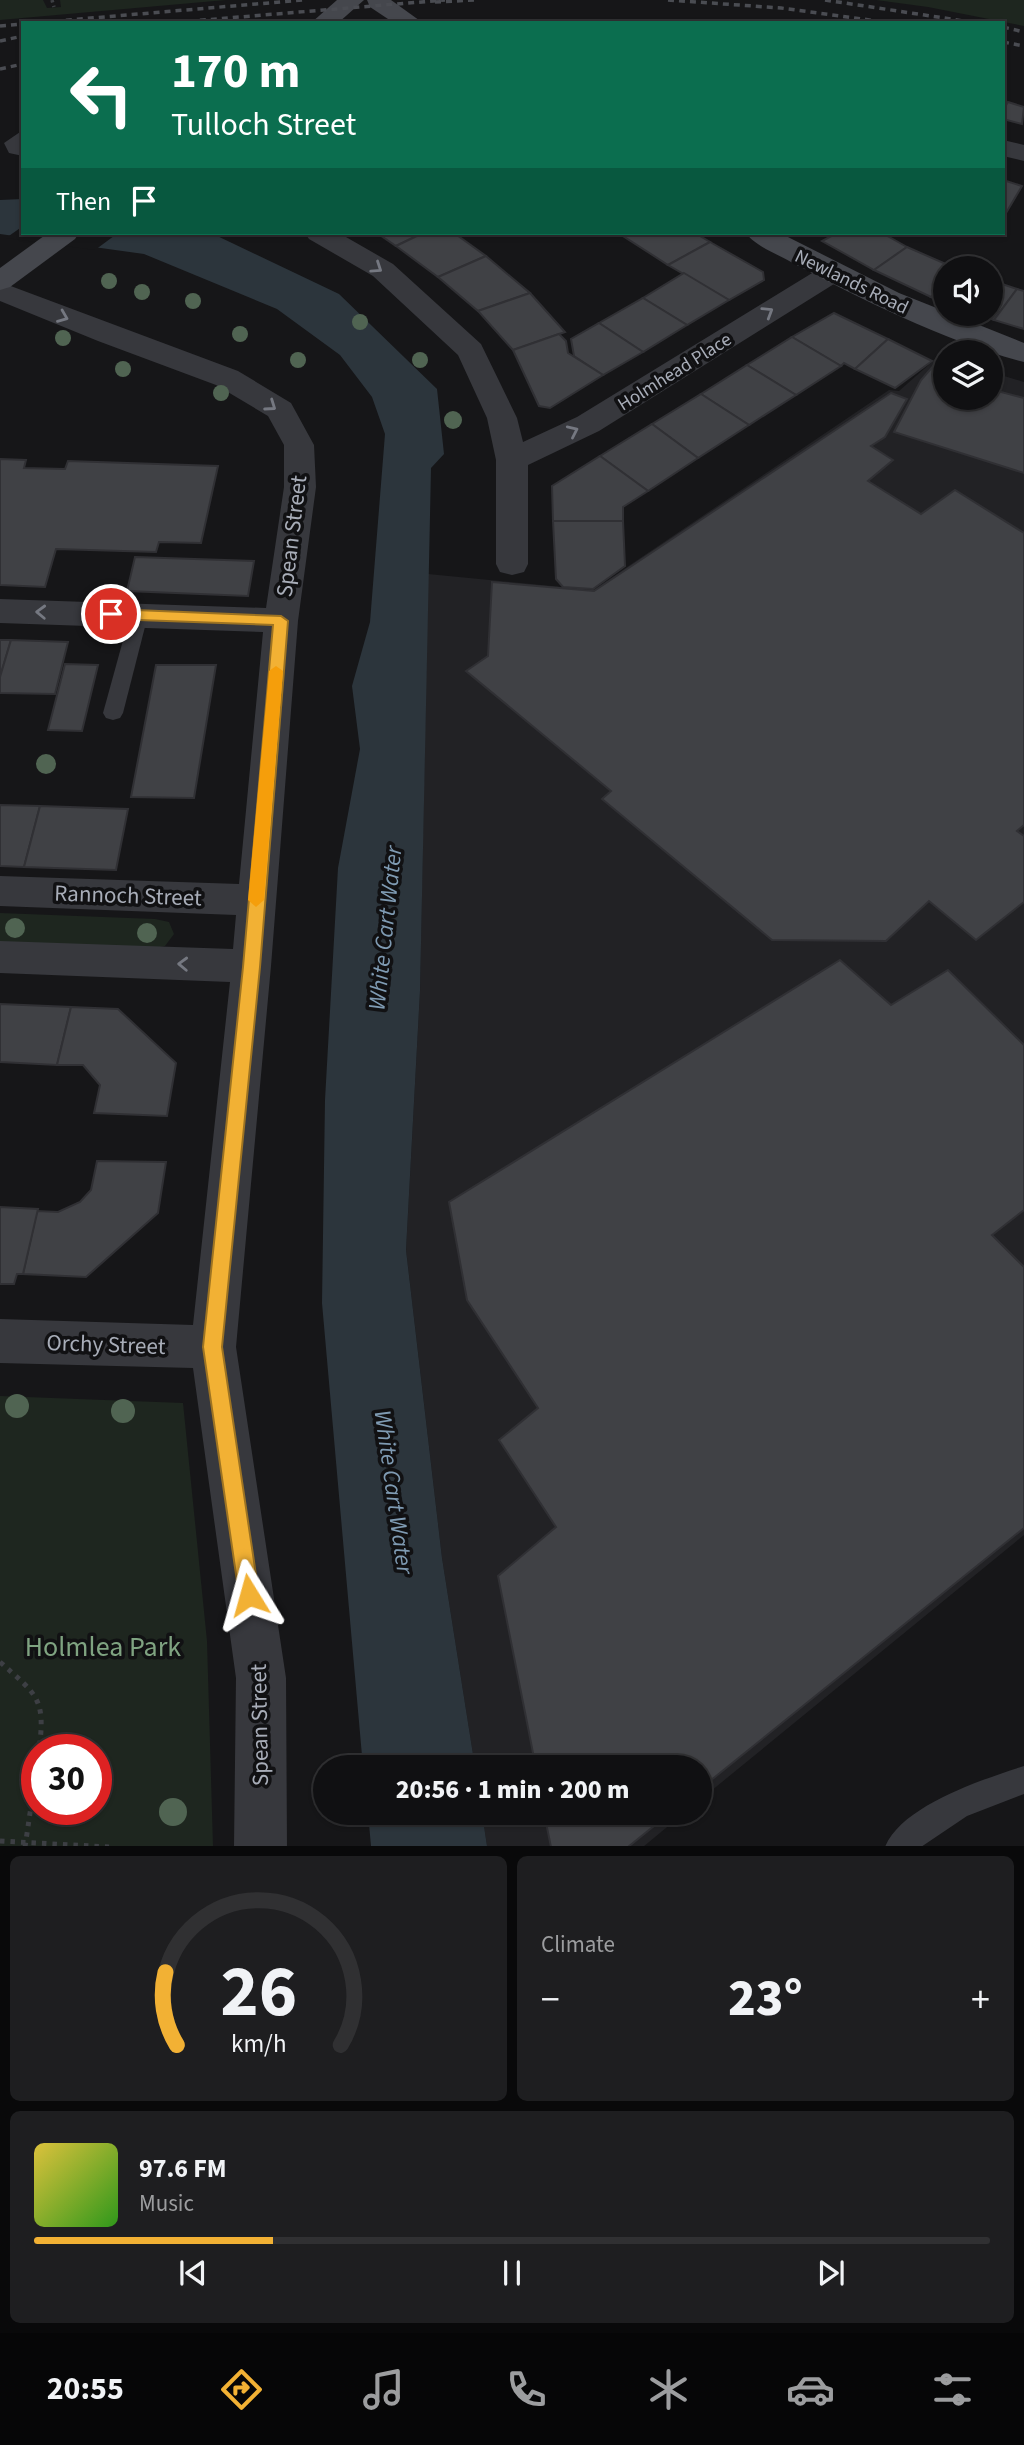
<!DOCTYPE html>
<meta charset="utf-8">
<style>
:root{--surface:#101012;--page:#1e1e20;--text:#f1f3f6;--muted:#9c9d9f;--line:#303032;--accent:#f2b134}
body{margin:0;font-family:"Source Sans 3",sans-serif;background:var(--page);color:var(--text);height:100vh;display:flex;flex-direction:column;font-size:26px;white-space:nowrap}
*{box-sizing:border-box;margin:0}
p{font-size:23px;color:var(--muted)}
.icon{flex:none;width:38px;height:38px;fill:none;stroke:currentColor;stroke-width:2;stroke-linecap:round;stroke-linejoin:round}
.map{position:relative;height:1846px;overflow:hidden}
.details{display:flex;flex-direction:column;gap:10px;padding:10px;background:#09090a;flex:1}
.details>*{flex:none}
.hud{position:absolute;left:21px;top:21px;width:984px;height:214px;border-radius:0px;box-shadow:0 2px 5px #0004,0 0 0 2px var(--line);background:#0b6e4f;color:#fff;overflow:hidden}
.fabs{position:absolute;left:933px;top:256px;display:grid;gap:14px}
.fabs a{display:grid;place-items:center;width:70px;height:70px;border-radius:50%;background:var(--surface);box-shadow:0 2px 5px #0004,0 0 0 2px var(--line);font-size:35px}
.speed{position:absolute;left:21px;top:1734px;display:flex;gap:14px;font-size:35px;font-weight:700;text-align:center}
.speed>*{display:grid;place-content:center;width:91px;height:91px;border-radius:50%;background:var(--surface);box-shadow:0 2px 5px #0004,0 0 0 2px var(--line);line-height:1}
.speed .limit{border:10px solid #d22;background:#fff;color:#111}
.pin{position:absolute;display:grid;place-items:center;width:60px;height:60px;color:#fff;margin:-30px;border:4px solid #fff;border-radius:50%;box-shadow:0 2px 7px #0007}
.me{position:absolute;width:77px;margin:-38px;rotate:352deg;stroke-linejoin:round;filter:drop-shadow(0 0 5px #0008)}
.turn{display:flex;align-items:center;gap:24px;height:147px;padding:0 35px;font-size:32px}
.turn .icon{width:91px;height:91px;stroke-width:2.5}
.turn b{display:block;font-size:49px;line-height:60px}
.then{display:flex;align-items:center;height:66px;padding:0 35px;background:#0003;gap:14px;font-size:26px}
.big{font-size:52px;font-weight:800;line-height:1.1}
.details .widget{flex:1;display:flex;flex-direction:column;justify-content:center;gap:10px;min-width:0;padding:0 24px;border-radius:10px;background:var(--page)}
.details .dial{align-items:center;gap:0}
.dial svg{height:182px;overflow:visible;fill:none;stroke:var(--line);stroke-width:7;stroke-linecap:round;text-anchor:middle}
.dial text{fill:var(--text);stroke:none}
.song{display:flex;align-items:center;gap:21px}
.cover{width:84px;height:84px;border-radius:10px;background:linear-gradient(135deg,hsl(50 70% 55%),hsl(110 70% 35%))}
.played{height:7px;border-radius:4px;background:linear-gradient(90deg,var(--accent) 25%,var(--line) 25%)}
.keys{display:flex;justify-content:space-around;direction:ltr}
.heat{display:flex;justify-content:space-between;align-items:center;font-size:38px;direction:ltr}
.details .tiles{flex:1;display:grid;gap:10px;grid-template-columns:1fr 1fr}
.widget:last-child{grid-column:span 2}
.trip{position:absolute;left:313px;top:1755px;width:399px;height:70px;border-radius:35px;background:var(--surface);box-shadow:0 2px 5px #0004,0 0 0 2px var(--line);font-weight:800;line-height:70px;text-align:center}
.tab-bar{display:flex;height:112px;justify-content:space-around;align-items:center;background:#060607;color:var(--muted)}
.tab-bar .icon{width:49px;height:49px}
.tab-bar .on{color:var(--accent)}
.tab-bar b{font-size:32px;color:var(--text)}
.map>svg:first-child{display:block}
</style>
<div class="map">
<svg width="1024" height="1847" viewBox="0 0 1024 1847">
<rect width="100%" height="100%" fill="#161618"/>
<!-- built -->
<g fill="#222225">
<path d="M941,354L945,356V397H990L991,372L1024,382V1535L700,1800V1768L475,1767L442,1558L406,1250L420,991L428,574L593,590L889,390L899,391Z"/>
<path d="M482,1813H684L643,1847L487,1846Z"/>
</g>
<!-- green -->
<g fill="#1e261f" fill-rule="evenodd">
<path d="M0,0H43L47,8L61,7L60,0H226L0,20Z"/>
<path d="M876,0H1024V26L928,7Z"/>
<path d="M0,913L155,919L169,922L174,934L165,946L150,949L0,944Z"/>
<path d="M0,1396L183,1403L207,1641L213,1846H0ZM96,1750V1810H37V1750Z"/>
</g>
<!-- water -->
<g fill="#2c353c">
<path d="M23,199V233H211L339,294L437,389L444,454L431,468L420,991L406,1250L442,1558L475,1767H363L322,1303L325,1100L338,868L360,749L352,686L370,622L385,434L372,397L340,355L277,309L144,254L0,234V200Z"/>
<path d="M368,1813H482L487,1846H371Z"/>
</g>
<!-- pier -->
<path fill="#161618" d="M23,226V233H118L95,250L6,238Z"/>
<!-- building -->
<g fill="#404145" stroke="#303034" stroke-width="2">
<path d="M1008,102L1024,107L1022,124L1003,119V110Z"/>
<path d="M1003,180L1022,186L1006,213L1003,212Z"/>
<path d="M377,233H423L396,246Z"/>
<path d="M423,233H454L486,256L438,277L396,246Z"/>
<path d="M629,233H695L710,242L668,265L623,236Z"/>
<path d="M837,233H882L907,247L874,270L822,241Z"/>
<path d="M710,242L763,272L764,280L729,300L668,265Z"/>
<path d="M907,247L955,268H945V284L931,297L874,270Z"/>
<path d="M486,256L530,293L478,311L438,277Z"/>
<path d="M684,273L729,300L687,325L643,298Z"/>
<path d="M990,280L1017,289L994,320L976,313H990Z"/>
<path d="M945,284V302L931,297Z"/>
<path d="M1017,289L1024,291V329L994,320Z"/>
<path d="M530,293L565,332L513,350L478,311Z"/>
<path d="M643,298L687,325L643,352L599,323Z"/>
<path d="M834,313L888,339L855,369L844,363L841,366L792,337Z"/>
<path d="M599,323L643,352L603,375L574,356L571,339Z"/>
<path d="M559,334L566,341L568,353L603,375L550,408L539,406L513,350Z"/>
<path d="M792,337L841,366L796,395L747,365Z"/>
<path d="M888,339L932,361L895,388L855,369Z"/>
<path d="M942,356L945,357V397H990V389L1024,398V473L894,432L921,380Z"/>
<path d="M747,365L796,395L749,425L701,394Z"/>
<path d="M891,393L907,399L885,437L871,446L893,460L868,481L921,514L955,490L1024,533V825L1017,831L1024,836V902L976,940L929,901L886,941L772,940L602,799L611,791L466,671L488,656L492,582L594,591Z"/>
<path d="M701,394L749,425L698,458L652,424Z"/>
<path d="M652,424L698,458L648,491L600,456Z"/>
<path d="M600,456L648,491L623,507V521H553L552,486Z"/>
<path d="M0,459L26,460L24,468L65,469L68,461L218,466L201,543L159,542L156,552L56,549L45,587L0,585Z"/>
<path d="M553,521H623L625,566L593,589L563,587L556,579Z"/>
<path d="M135,557L254,561L248,596L127,591Z"/>
<path d="M0,640H11L0,677Z"/>
<path d="M11,640L68,642L55,694L0,693V677Z"/>
<path d="M65,664L98,665L82,731L48,730Z"/>
<path d="M156,665H216L194,798L131,797Z"/>
<path d="M0,805L40,806L24,867L0,866Z"/>
<path d="M40,806L128,809L116,870L24,867Z"/>
<path d="M840,960L891,1005L948,970L1024,1045V1210L992,1235L1024,1267V1528L700,1789V1768H536L498,1576L556,1527L499,1440L538,1408L467,1300L449,1202Z"/>
<path d="M0,1004L71,1007L57,1065L0,1062Z"/>
<path d="M71,1007L118,1009L176,1063L167,1116L94,1113L100,1085L83,1065H57Z"/>
<path d="M97,1161L166,1162L158,1213L86,1277L23,1274L37,1211L58,1212L80,1202L91,1190Z"/>
<path d="M0,1207L38,1209L23,1274H17L14,1284H0Z"/>
<path d="M544,1813H670L628,1847H551Z"/>
</g>
<g fill="none" stroke-linecap="round" stroke-linejoin="round">
<!-- path-far1 -->
<path stroke="#3d3f44" stroke-width="3.5" stroke-dasharray="2.5 3.5" stroke-linecap="butt" d="M52,0L54,7"/>
<!-- path -->
<g stroke="#3d3f44" stroke-width="5" stroke-dasharray="4.5 6" stroke-linecap="butt">
<path d="M0,1662C37,1695 46,1698 39,1750"/>
<path d="M0,1841L109,1847"/>
<path d="M25,1847L37,1766"/>
</g>
<!-- lane -->
<g fill="#37383d" fill-rule="evenodd">
<path d="M23,130V141L19,144L23,148V156L9,153L4,143Z"/>
<path d="M139,608L145,610L148,615L123,713L120,718L113,720L106,718L103,713L130,615L133,610Z"/>
<path d="M1024,1766V1794L967,1816L921,1847H885C902,1805 984,1779 1024,1766Z"/>
</g>
<!-- street -->
<g fill="#37383d" fill-rule="evenodd">
<path d="M1003,140L1024,145V161L1003,156Z"/>
<path d="M305,233H339L393,264L481,344L517,418L523,442L577,417L822,267L832,264L842,267L846,273L842,279L599,431L528,465V564L524,572L512,575L500,572L496,564V460L487,418L458,355L373,276L309,239Z"/>
<path d="M0,282L238,371L291,403L314,445L316,487L298,621L271,966L236,1347L286,1678L287,1847H234L236,1678L193,1368L0,1363V1319L193,1325L230,982L0,973V941L233,949L236,915L0,906V876L239,884L263,632L0,623V599L266,608L284,487V445L268,416L216,385L98,341L0,301Z"/>
</g>
<!-- secondary -->
<g fill="#45474d" fill-rule="evenodd">
<path d="M337,0H364L338,23H311Z"/>
<path d="M367,0H391L423,23H394L370,7Z"/>
<path d="M48,233H79L75,239L10,287L0,290V268Z"/>
<path d="M746,233H780L899,293L1024,343V362C949,343 860,299 791,262C777,254 755,246 746,233Z"/>
</g>
<!-- rail -->
<g stroke="#4a4c52" stroke-width="3.5" stroke-dasharray="6 5" stroke-linecap="butt">
<path d="M668,0L781,8L892,23"/>
<path d="M825,0L977,23"/>
<path d="M435,2L475,0"/>
<path d="M33,23L303,0"/>
<path d="M167,23L445,0"/>
<path d="M0,26L23,24"/>
<path d="M1003,27L1024,32"/>
<path d="M0,41L23,36"/>
<path d="M1003,42L1024,46"/>
<path d="M0,69L23,64"/>
</g>
</g>
<!-- trees -->
<g fill="#506452">
<circle cx="109" cy="281" r="8"/>
<circle cx="142" cy="292" r="8"/>
<circle cx="193" cy="301" r="8"/>
<circle cx="360" cy="322" r="8"/>
<circle cx="240" cy="334" r="8"/>
<circle cx="63" cy="338" r="8"/>
<circle cx="298" cy="360" r="8"/>
<circle cx="420" cy="360" r="8"/>
<circle cx="123" cy="369" r="8"/>
<circle cx="221" cy="393" r="8"/>
<circle cx="453" cy="420" r="9"/>
<circle cx="46" cy="764" r="10"/>
<circle cx="15" cy="928" r="10"/>
<circle cx="147" cy="933" r="10"/>
<circle cx="17" cy="1406" r="12"/>
<circle cx="123" cy="1411" r="12"/>
<circle cx="173" cy="1812" r="14"/>
</g>
<!-- one-way arrows -->
<defs><path id="oneway-chevron" d="M-2-3.5L2.5 0L-2 3.5" fill="none" stroke-width="1.6" stroke-linecap="round" stroke-linejoin="round" transform="scale(1.75)"/></defs>
<g stroke="#757881">
<use href="#oneway-chevron" transform="translate(377 268) rotate(34)"/>
<use href="#oneway-chevron" transform="translate(768 312) rotate(-32)"/>
<use href="#oneway-chevron" transform="translate(63 317) rotate(22)"/>
<use href="#oneway-chevron" transform="translate(271 406) rotate(35)"/>
<use href="#oneway-chevron" transform="translate(573 431) rotate(-25)"/>
<use href="#oneway-chevron" transform="translate(41 612) rotate(-178)"/>
<use href="#oneway-chevron" transform="translate(183 964) rotate(-178)"/>
</g>
<!-- route -->
<path fill="#f2b134" stroke="#9d7322" stroke-width="2" d="M111,609L281,616L288,621L260,967L222,1347L259,1595L256,1602L249,1605L242,1602L239,1595L203,1347L243,967L273,625L111,619L104,614Z"/>
<!-- slow -->
<path fill="#f59e0b" d="M276,666L283,671L264,900L256,907L248,900L269,671Z"/>
<g text-anchor="middle" stroke-width="7" stroke-linejoin="round" paint-order="stroke">
<!-- far-street labels -->
<g font-size="19" fill="#a8adb8" stroke="#111113">
<text transform="translate(852 281) rotate(26)" y="7">Newlands Road</text>
<text transform="translate(674 371) rotate(-32)" y="7">Holmhead Place</text>
</g>
<!-- street labels -->
<g font-size="23" fill="#a8adb8" stroke="#111113">
<text transform="translate(291 536) rotate(-83)" y="8">Spean Street</text>
<text transform="translate(128 895) rotate(2)" y="8">Rannoch Street</text>
<text transform="translate(106 1344) rotate(2)" y="8">Orchy Street</text>
<text transform="translate(259 1725) rotate(-91)" y="8">Spean Street</text>
</g>
<!-- water labels -->
<g font-size="24" font-style="italic" fill="#7f9bb3" stroke="#111113">
<text transform="translate(385 928) rotate(-84)" y="8">White Cart Water</text>
<text transform="translate(394 1492) rotate(82)" y="8">White Cart Water</text>
</g>
<!-- near-park labels -->
<g font-size="28" fill="#7fa381" stroke="#111113">
<text x="103" y="1656">Holmlea Park</text>
</g>
</g>
</svg>
<div class="fabs">
<a><svg class="icon" aria-label="sound" viewBox="0 0 24 24"><path d="M4 9h4l5-4v14l-5-4H4zM17 9q2 3 0 6"/></svg></a>
<a><svg class="icon" aria-label="layers" viewBox="0 0 24 24"><path d="M12 4l9 5-9 5-9-5zM3 14l9 5 9-5"/></svg></a>
</div>
<div class="speed"><div class="limit">30</div></div>
<div class="pin" style="left:111px;top:614px;background:#d93025"><svg class="icon" aria-label="arrive" viewBox="0 0 24 24"><path d="M6 21V4h12l-3 4 3 4H6"/></svg></div>
<svg class="me" style="left:249px;top:1595px" viewBox="-20 -20 40 40"><path d="M0-17L14 15 0 8-14 15z" fill="#f2b134" stroke="#fff" stroke-width="4"/></svg>
<div class="trip">20:56 · 1 min · 200 m</div>
<div class="hud">
<div class="turn"><svg class="icon" aria-label="left" viewBox="0 0 24 24"><path d="M17 20v-9H6M10 6l-5 5 5 5"/></svg><div><b>170 m</b>Tulloch Street</div></div>
<div class="then">Then<svg class="icon" aria-label="arrive" viewBox="0 0 24 24"><path d="M6 21V4h12l-3 4 3 4H6"/></svg></div>
</div>
</div>
<section class="details">
<div class="tiles">
<div class="widget dial"><svg viewBox="0 0 100 80">
<path d="M14 69A42 42 0 1 1 86 69"/>
<path d="M14 69A42 42 0 0 1 9 37" stroke="#f2b134"/>
<text x="50" y="56" font-size="32" font-weight="700">26</text>
<text x="50" y="72" font-size="11">km/h</text>
</svg></div>
<div class="widget"><p>Climate</p>
<div class="heat"><a>−</a><b class="big">23°</b><a>+</a></div>
</div>
<div class="widget">
<div class="song"><i class="cover"></i><div><b>97.6 FM</b><p>Music</p></div></div>
<div class="played"></div>
<div class="keys"><svg class="icon" aria-label="previous" viewBox="0 0 24 24"><path d="M18 5L8 12l10 7zM5 5v14"/></svg><svg class="icon" aria-label="pause" viewBox="0 0 24 24"><path d="M8 5v14M16 5v14"/></svg><svg class="icon" aria-label="next" viewBox="0 0 24 24"><path d="M6 5l10 7-10 7zM19 5v14"/></svg></div>
</div>
</div>
</section>
<nav class="tab-bar">
<b>20:55</b>
<svg class="icon on" aria-label="directions" viewBox="0 0 24 24"><path d="M12 3l9 9-9 9-9-9zM9 14v-3h6M13 9l2 2-2 2"/></svg>
<svg class="icon" aria-label="music" viewBox="0 0 24 24"><path d="M9 18V5l10-2v13"/><circle cx="6" cy="18" r="3"/><circle cx="16" cy="16" r="3"/></svg>
<svg class="icon" aria-label="phone" viewBox="0 0 24 24"><path d="M5 4h4l2 5-3 2q2 4 5 5l2-3 5 2v4C11 20 4 13 5 4z"/></svg>
<svg class="icon" aria-label="climate" viewBox="0 0 24 24"><path d="M12 3v18M4 7l16 10M4 17L20 7"/></svg>
<svg class="icon" aria-label="car" viewBox="0 0 24 24"><path d="M5 17H2v-5l4-1 3-4h7l3 4 3 1v5h-3M9 17h6M6 11h13"/><circle cx="7" cy="17" r="2"/><circle cx="17" cy="17" r="2"/></svg>
<svg class="icon" aria-label="filters" viewBox="0 0 24 24"><path d="M4 7h16M4 17h16"/><circle cx="9" cy="7" r="2"/><circle cx="15" cy="17" r="2"/></svg>
</nav>
